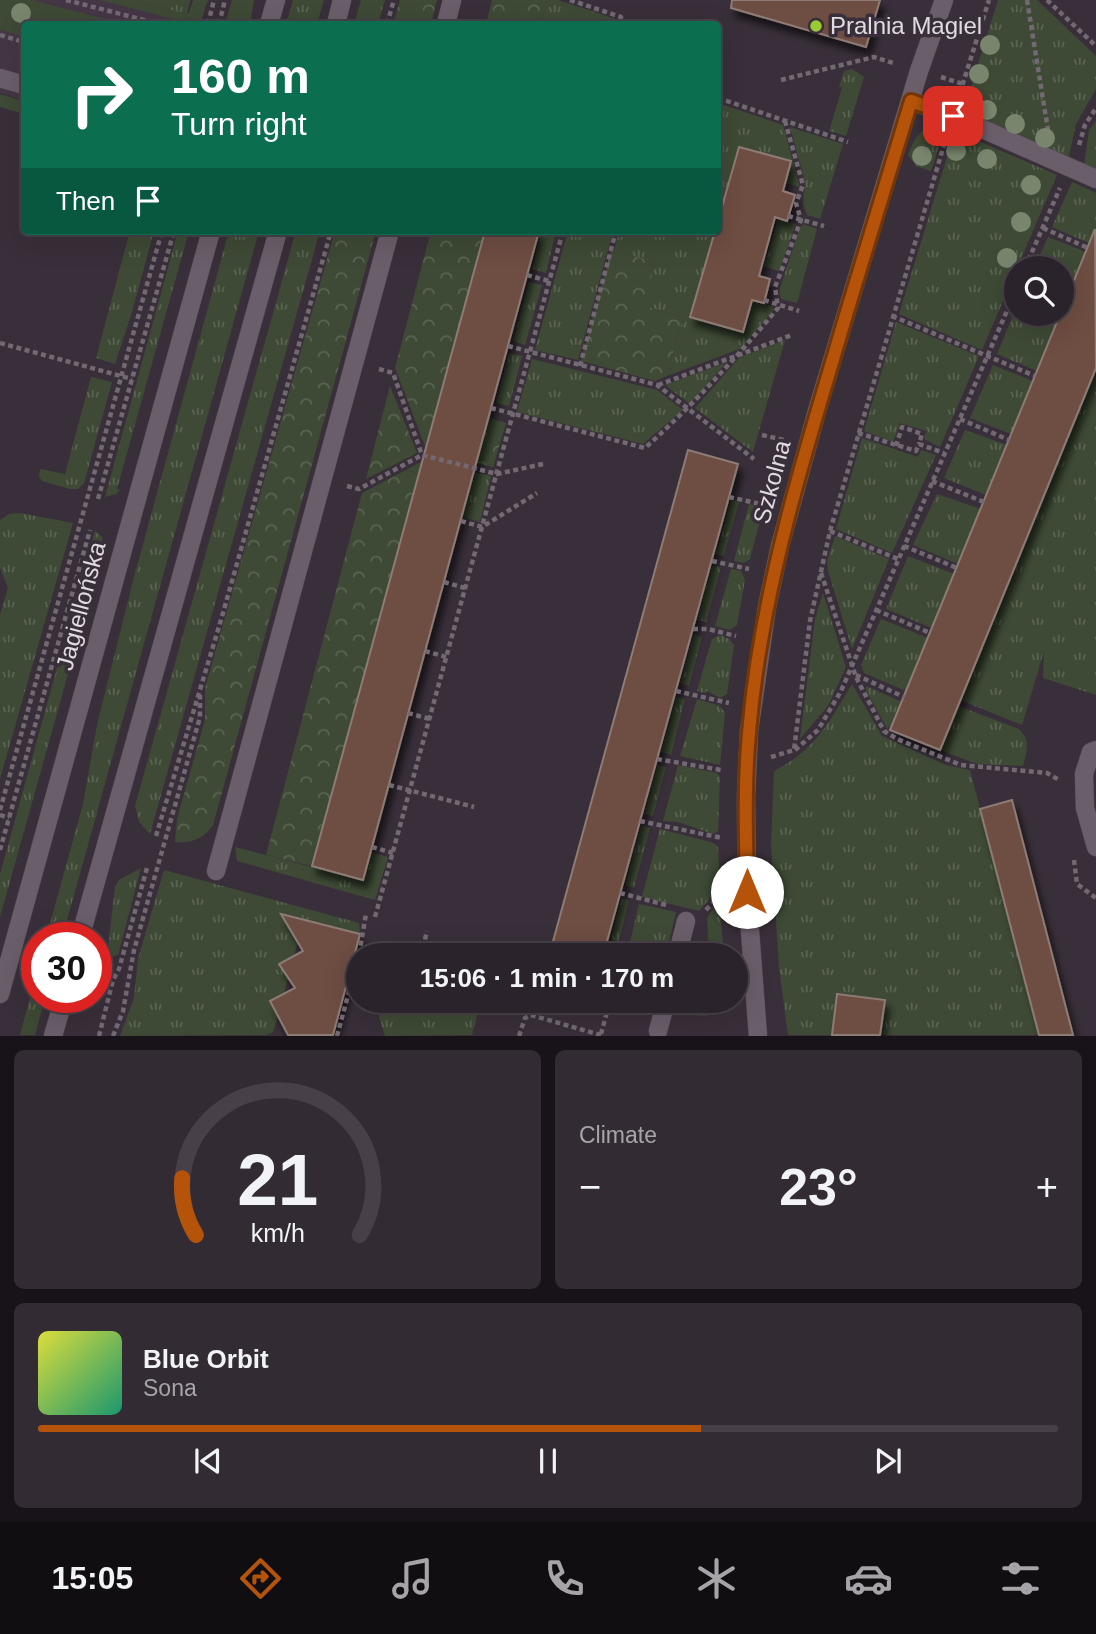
<!DOCTYPE html>
<meta charset="utf-8">
<style>
:root{--surface:#2b232c;--page:#332b34;--text:#f1f3f6;--muted:#a6a4a9;--line:#474048;--accent:#b45309}
body{margin:0;font-family:Helvetica,sans-serif;background:var(--page);color:var(--text);height:100vh;display:flex;flex-direction:column;font-size:26px;white-space:nowrap}
*{box-sizing:border-box;margin:0}
p{font-size:23px;color:var(--muted)}
.icon{flex:none;width:38px;height:38px;fill:none;stroke:currentColor;stroke-width:2;stroke-linecap:round;stroke-linejoin:round}
.map{position:relative;height:1036px;overflow:hidden}
.side{display:flex;flex-direction:column;gap:14px;padding:14px;background:#181318;flex:1}
.side>*{flex:none}
.top-card{position:absolute;left:21px;top:21px;width:700px;height:214px;border-radius:7px;box-shadow:0 7px 28px #0002,0 0 0 2px var(--line);background:#0b6e4f;color:#fff;overflow:hidden}
.buttons{position:absolute;left:1004px;top:256px;display:grid;gap:14px}
.buttons a{display:grid;place-items:center;width:70px;height:70px;border-radius:50%;background:var(--surface);box-shadow:0 7px 28px #0002,0 0 0 2px var(--line);font-size:35px}
.speed{position:absolute;left:21px;top:922px;display:flex;gap:14px;font-size:35px;font-weight:700;text-align:center}
.speed>*{display:grid;place-content:center;width:91px;height:91px;border-radius:50%;background:var(--surface);box-shadow:0 7px 28px #0002,0 0 0 2px var(--line);line-height:1}
.speed .limit{border:10px solid #d22;background:#fff;color:#111}
.pin{position:absolute;display:grid;place-items:center;width:60px;height:60px;color:#fff;margin:-30px;border-radius:14px;box-shadow:0 4px 10px #0006}
.me{position:absolute;width:77px;margin:-38px;rotate:0deg;stroke-linejoin:round;filter:drop-shadow(0 0 5px #0008)}
.turn{display:flex;align-items:center;gap:24px;height:147px;padding:0 35px;font-size:32px}
.turn .icon{width:91px;height:91px;stroke-width:2.5}
.turn b{display:block;font-size:49px;line-height:60px}
.then{display:flex;align-items:center;height:66px;padding:0 35px;background:#0003;gap:14px;font-size:26px}
.big{font-size:52px;font-weight:700;line-height:1.1}
.side .tile{flex:1;display:flex;flex-direction:column;justify-content:center;gap:10px;min-width:0;padding:0 24px;border-radius:10px;background:var(--page)}
.side .dial{align-items:center;gap:0}
.dial svg{height:182px;overflow:visible;fill:none;stroke:var(--line);stroke-width:7;stroke-linecap:round;text-anchor:middle}
.dial text{fill:var(--text);stroke:none}
.song{display:flex;align-items:center;gap:21px}
.cover{width:84px;height:84px;border-radius:10px;background:linear-gradient(135deg,hsl(60 70% 55%),hsl(160 70% 35%))}
.played{height:7px;border-radius:4px;background:linear-gradient(90deg,var(--accent) 65%,var(--line) 65%)}
.keys{display:flex;justify-content:space-around;direction:ltr}
.heat{display:flex;justify-content:space-between;align-items:center;font-size:38px;direction:ltr}
.side .tiles{flex:1;display:grid;gap:14px;grid-template-columns:1fr 1fr}
.tile:last-child{grid-column:span 2}
.trip{position:absolute;left:346px;top:943px;width:402px;height:70px;border-radius:35px;background:var(--surface);box-shadow:0 7px 28px #0002,0 0 0 2px var(--line);font-weight:700;line-height:70px;text-align:center}
.menu{display:flex;height:112px;justify-content:space-around;align-items:center;background:#110e12;color:var(--muted)}
.menu .icon{width:49px;height:49px}
.menu .selected{color:var(--accent)}
.menu b{font-size:32px;color:var(--text)}
.map>svg:first-child{display:block}
</style>
<div class="map">
<svg width="1096" height="1036" viewBox="0 0 1096 1036">
<defs>
<pattern id="grass-tufts" width="24" height="20" patternUnits="userSpaceOnUse" patternTransform="scale(1.75)"><rect width="24" height="20" fill="#3e4a35"/><path d="M3 7l-1-3M5 7V3M7 7l1-3M15 17l-1-3M17 17v-4M19 17l1-3" fill="none" stroke="#5a6452"/></pattern>
<pattern id="forest-crowns" width="20" height="18" patternUnits="userSpaceOnUse" patternTransform="scale(1.75)"><rect width="20" height="18" fill="#3e4a35"/><path d="M2 6a3 3 0 1 1 6 0M12 15a3 3 0 1 1 6 0" fill="none" stroke="#5a6452"/></pattern>
<filter id="shadow"><feDropShadow dx="4.5" dy="8" stdDeviation="3.5" flood-color="#0009"/></filter>
</defs>
<rect width="100%" height="100%" fill="#392f3a"/>
<!-- built -->
<path fill="#453646" d="M0,0H190L183,24H24V100L0,93Z"/>
<!-- grass -->
<g fill="url(#grass-tufts)">
<path d="M133,0H190L187,14L189,13L193,0H208L200,24L184,22L186,14Z"/>
<path d="M232,0H254L250,24H225Z"/>
<path d="M293,0H324L317,24H286Z"/>
<path d="M361,0H385L378,24H354Z"/>
<path d="M547,0H558L616,19L614,24H541Z"/>
<path d="M998,0H1037L1096,56V89L1076,124L1068,160L967,117L964,109Z"/>
<path d="M8,13L49,24H24V37L2,30Z"/>
<path d="M852,69L864,77L846,136L829,131L842,88L839,87L844,71Z"/>
<path d="M0,94L24,101V114L0,107Z"/>
<path d="M718,103L783,125L800,187L785,183L791,161L739,147L718,221Z"/>
<path d="M1096,121V171L1084,166L1089,130Z"/>
<path d="M937,125L945,127L931,171L916,166L908,155C915,138 918,129 937,125Z"/>
<path d="M790,127L843,144L820,219L807,215L803,204L805,182Z"/>
<path d="M955,131L1057,175L982,350L899,314Z"/>
<path d="M1072,182L1096,193V227L1089,243L1052,227Z"/>
<path d="M778,220L796,224L779,271L764,266Z"/>
<path d="M803,224L817,229L797,303L781,299L779,291L799,230Z"/>
<path d="M130,231H154L132,312L115,364L96,358Z"/>
<path d="M178,231H189L117,489L120,490L116,494L105,497Z"/>
<path d="M229,231H259L62,938H46L83,804L97,725L134,577Z"/>
<path d="M296,231H320L150,834L139,822L135,806Z"/>
<path d="M542,231H556L546,273L532,269Z"/>
<path d="M568,231H613L578,360L535,350Z"/>
<path d="M619,231H715L690,317L751,302L773,306L774,309L742,348L667,376L683,317L643,306L655,262L614,251Z"/>
<path d="M1048,237L1086,252L1064,306L1062,268H1034Z"/>
<path d="M529,282L542,285L525,345L513,341Z"/>
<path d="M1017,306V313H1052L1060,317L1037,371L997,354Z"/>
<path d="M896,322L979,356L940,447L924,439L926,431L900,423L893,442L864,431Z"/>
<path d="M785,340L753,452L695,408L740,357Z"/>
<path d="M509,353L522,356L509,406L496,403Z"/>
<path d="M532,359L657,390L683,410L643,444L517,412Z"/>
<path d="M727,362L690,404L665,385Z"/>
<path d="M993,365L1033,381L1011,434L970,418Z"/>
<path d="M1096,368V695L1043,678L1044,651L1022,725L960,700Z"/>
<path d="M91,377L112,382L84,483L78,489H70L42,481L39,477L40,469L65,474Z"/>
<path d="M965,430L1007,445L986,495L944,478Z"/>
<path d="M862,438L918,457L921,450L936,455L892,553L836,529Z"/>
<path d="M423,461L491,476L480,522L462,517L470,487L406,470Z"/>
<path d="M937,494L981,509L958,564L913,545Z"/>
<path d="M731,500L739,502L724,556L716,554Z"/>
<path d="M749,504L758,507L762,513L750,559L744,563L734,561Z"/>
<path d="M20,513L73,523L0,779V615L8,588L0,568V520L9,514Z"/>
<path d="M95,531L102,537L103,549L0,917V874Z"/>
<path d="M835,536L889,559L852,649L828,571L827,561Z"/>
<path d="M908,556L954,574L932,628L886,609Z"/>
<path d="M712,566L721,567L706,622L697,620Z"/>
<path d="M731,569L741,571L745,580L737,625L730,630L715,626Z"/>
<path d="M823,593L846,667L828,706L800,739L815,619Z"/>
<path d="M881,619L928,638L906,691L864,673L861,665Z"/>
<path d="M693,634L702,637L689,686L680,683Z"/>
<path d="M720,635L729,639L734,645L727,694L720,698L707,691L705,693L697,691L712,639Z"/>
<path d="M852,684L882,736L946,765L970,770L1039,1035H788L779,967L771,845L774,771C816,749 828,724 852,684Z"/>
<path d="M866,686L902,702L892,727L889,726L888,730L866,691Z"/>
<path d="M676,697L685,699L671,755L661,752Z"/>
<path d="M697,699L720,706L725,713L720,765L680,756Z"/>
<path d="M958,706L1019,729C1031,741 1027,751 1023,766L977,764L940,750Z"/>
<path d="M657,765L666,767L653,816L644,814Z"/>
<path d="M678,765L717,773L720,777L718,831L713,834L678,822L663,821Z"/>
<path d="M641,825L650,828L634,888L625,885Z"/>
<path d="M660,829L714,843L718,847L720,887L699,911L642,897Z"/>
<path d="M235,847L362,880L370,852L388,857L375,900L237,861Z"/>
<path d="M141,868L118,955L107,957L115,887L119,880Z"/>
<path d="M164,870L359,923L360,934L304,920L290,927L298,941L294,956L280,964L288,978L284,994L270,1001L278,1016L273,1032L266,1035L120,1036L134,998L138,959Z"/>
<path d="M621,898L629,900L617,950L609,948Z"/>
<path d="M719,900L724,955H709L707,918Z"/>
<path d="M639,904L676,912L666,955H627Z"/>
<path d="M431,943L475,953L474,956L427,955Z"/>
<path d="M37,972V998H45L35,1035H20Z"/>
<path d="M383,1001H481L472,1035L385,1036L379,1017Z"/>
<path d="M682,1001H721V1011C709,1017 695,1018 684,1010Z"/>
</g>
<!-- forest -->
<g fill="url(#forest-crowns)">
<path d="M400,0H437L431,24H393Z"/>
<path d="M492,0H547L541,24H486Z"/>
<path d="M335,231H376L213,825C205,838 191,844 175,842L177,819L205,720V688Z"/>
<path d="M431,231H485L431,426L482,440L488,418L506,423L493,467L427,451L395,368Z"/>
<path d="M611,250L655,262L644,306L683,317L667,376L655,381L581,361Z"/>
<path d="M390,386L417,453L366,479Z"/>
<path d="M406,470L419,474L312,866L266,855L362,493Z"/>
</g>
<!-- garden -->
<g fill="#3e4a35">
<path d="M0,0H32L124,24H49L8,13L2,30H0Z"/>
<path d="M100,0H133L186,14L184,22Z"/>
</g>
<!-- building -->
<g fill="#6e4d42" stroke="#8d7b75" stroke-width="2" filter="url(#shadow)">
<path d="M732,0H880L866,47L731,8Z"/>
<path d="M739,147L791,161L783,191L795,195L787,221L775,217L759,276L770,279L764,303L752,300L743,332L690,317L715,231H718V221Z"/>
<path d="M1095,229L1096,368L940,750L890,730Z"/>
<path d="M485,231H539L363,880L312,866Z"/>
<path d="M688,450L738,464L640,821L603,956H549Z"/>
<path d="M1012,800L1073,1035H1039L980,809Z"/>
<path d="M281,914L360,934L333,1035H288L270,1001L295,988L279,964L303,951Z"/>
<path d="M837,994L885,1000L880,1035H832Z"/>
</g>
<g fill="none" stroke-linecap="round" stroke-linejoin="round">
<defs>
<g id="service">
<path d="M446,24L452,0"/>
<path d="M0,78L24,85"/>
<path d="M1096,750L1091,752L1084,774L1085,808L1096,847"/>
<path d="M216,871L390,231"/>
<path d="M677,956L686,921"/>
<path d="M658,1031L666,1001"/>
</g>
<g id="minor">
<path d="M911,101L953,116L1096,179"/>
<path d="M758,1036L747,892L746,797L749,731L767,607L780,546L817,411L919,71L944,0"/>
</g>
<g id="tertiary">
<path d="M269,24L276,0"/>
<path d="M336,24L342,0"/>
<path d="M80,938L278,231"/>
<path d="M0,994L211,231"/>
<path d="M53,1036L64,998"/>
</g>
</defs>
<!-- service casing -->
<use href="#service" stroke="#564e57" stroke-width="19"/>
<!-- minor casing -->
<use href="#minor" stroke="#564e57" stroke-width="19"/>
<!-- tertiary casing -->
<use href="#tertiary" stroke="#564e57" stroke-width="19"/>
<!-- path -->
<g stroke="#726973" stroke-width="4.5" stroke-dasharray="5 3.5" stroke-linecap="butt">
<path d="M66,0L160,24"/>
<path d="M570,0L621,17L619,24"/>
<path d="M1027,0L1048,130"/>
<path d="M1047,0L1096,46"/>
<path d="M208,24L214,0"/>
<path d="M219,24L225,0"/>
<path d="M387,24L394,0"/>
<path d="M0,35L24,42"/>
<path d="M941,77L963,84"/>
<path d="M781,80L874,57L896,64"/>
<path d="M960,93L989,0"/>
<path d="M718,98L848,142"/>
<path d="M1079,145L1085,125L1096,108"/>
<path d="M788,216L824,226"/>
<path d="M1043,228L1088,248"/>
<path d="M1025,268L1060,188"/>
<path d="M527,275L549,281"/>
<path d="M764,300L799,311"/>
<path d="M892,316L1035,376"/>
<path d="M0,343L132,379"/>
<path d="M508,346L657,385L754,459"/>
<path d="M580,366L616,231"/>
<path d="M379,369L393,373L422,455L497,474L543,464"/>
<path d="M658,385L792,335"/>
<path d="M491,408L645,448C693,405 736,358 778,308L775,287L801,220L796,203L803,185L785,121"/>
<path d="M960,419L1009,440"/>
<path d="M858,433L916,451L919,444L944,453"/>
<path d="M762,435L784,440"/>
<path d="M896,446L902,427L922,434L919,444"/>
<path d="M932,481L984,502"/>
<path d="M347,486L359,489L422,455"/>
<path d="M729,497L765,505"/>
<path d="M98,499L174,231"/>
<path d="M461,521L482,527L537,493"/>
<path d="M830,531L898,559"/>
<path d="M904,546L957,568"/>
<path d="M712,561L749,569"/>
<path d="M821,573L856,677L884,731L897,739L961,765L1047,773L1059,780"/>
<path d="M444,582L465,588"/>
<path d="M876,610L930,633"/>
<path d="M693,629H708L736,636"/>
<path d="M425,651L446,657"/>
<path d="M856,675L904,697"/>
<path d="M676,691L729,703"/>
<path d="M408,713L430,719"/>
<path d="M795,750L818,730L841,691L1017,288"/>
<path d="M771,757L794,750L810,621L830,531L946,138"/>
<path d="M657,759L721,770"/>
<path d="M389,785L474,807"/>
<path d="M0,810L162,231"/>
<path d="M0,815L9,818"/>
<path d="M640,821L722,838"/>
<path d="M156,836L221,620L331,231"/>
<path d="M372,847L393,853"/>
<path d="M0,850L90,530"/>
<path d="M1074,860L1077,884L1096,898"/>
<path d="M620,893L666,905"/>
<path d="M706,910L721,894"/>
<path d="M375,917L563,231"/>
<path d="M603,955L606,956"/>
<path d="M421,956L427,931"/>
<path d="M601,1034L610,1001"/>
<path d="M99,1036L113,980L119,969L147,868"/>
<path d="M113,1036L123,1011L134,950L200,717V695"/>
<path d="M337,1036L359,955L366,914"/>
<path d="M519,1036L525,1018L531,1015L604,1036"/>
</g>
<!-- service -->
<use href="#service" stroke="#6a5e6a" stroke-width="18"/>
<!-- minor -->
<use href="#minor" stroke="#6a5e6a" stroke-width="18"/>
<!-- tertiary -->
<use href="#tertiary" stroke="#6a5e6a" stroke-width="18"/>
</g>
<!-- trees -->
<g fill="#79856d">
<circle cx="21" cy="13" r="10"/>
<circle cx="990" cy="45" r="10"/>
<circle cx="979" cy="74" r="10"/>
<circle cx="987" cy="110" r="10"/>
<circle cx="1015" cy="124" r="10"/>
<circle cx="1045" cy="138" r="10"/>
<circle cx="956" cy="151" r="10"/>
<circle cx="922" cy="156" r="10"/>
<circle cx="987" cy="159" r="10"/>
<circle cx="1031" cy="185" r="10"/>
<circle cx="1021" cy="222" r="10"/>
<circle cx="1007" cy="258" r="10"/>
</g>
<g fill="none" stroke-linecap="round" stroke-linejoin="round">
<defs>
<path id="route" d="M747,892C746,839 744,786 749,733C759,611 793,492 828,376C855,284 883,192 911,101L953,116"/>
</defs>
<!-- route casing -->
<use href="#route" stroke="#753606" stroke-width="18"/>
<!-- route -->
<use href="#route" stroke="#b45309" stroke-width="12"/>
</g>
<!-- markers -->
<circle fill="#9acb34" stroke="#392f3a" stroke-width="2.5" cx="816" cy="26" r="7"/>
<g text-anchor="middle" stroke-width="7" stroke-linejoin="round" paint-order="stroke">
<!-- poi labels -->
<g font-size="24" fill="#e1dae2" stroke="#392f3a" text-anchor="start">
<text x="830" y="34">Pralnia Magiel</text>
</g>
<!-- street labels -->
<g font-size="24" fill="#e1dae2" stroke="#392f3a">
<text transform="translate(772 482) rotate(-75)" y="8">Szkolna</text>
<text transform="translate(81 606) rotate(-75)" y="8">Jagiellońska</text>
</g>
</g>
</svg>
<div class="buttons">
<a><svg class="icon" aria-label="search" viewBox="0 0 24 24"><circle cx="10" cy="10" r="6"/><path d="M15 15l6 6"/></svg></a>
</div>
<div class="speed"><div class="limit">30</div></div>
<div class="pin" style="left:953px;top:116px;background:#d93025"><svg class="icon" aria-label="arrive" viewBox="0 0 24 24"><path d="M6 21V4h12l-3 4 3 4H6"/></svg></div>
<svg class="me" style="left:747px;top:892px" viewBox="-20 -20 40 40"><circle r="19" fill="#fff"/><path d="M0-13L10 11 0 6-10 11z" fill="#b45309"/></svg>
<div class="trip">15:06 · 1 min · 170 m</div>
<div class="top-card">
<div class="turn"><svg class="icon" aria-label="right" viewBox="0 0 24 24"><path d="M7 20v-9h11M14 6l5 5-5 5"/></svg><div><b>160 m</b>Turn right</div></div>
<div class="then">Then<svg class="icon" aria-label="arrive" viewBox="0 0 24 24"><path d="M6 21V4h12l-3 4 3 4H6"/></svg></div>
</div>
</div>
<section class="side">
<div class="tiles">
<div class="tile dial"><svg viewBox="0 0 100 80">
<path d="M14 69A42 42 0 1 1 86 69"/>
<path d="M14 69A42 42 0 0 1 8 44" stroke="#b45309"/>
<text x="50" y="56" font-size="32" font-weight="700">21</text>
<text x="50" y="72" font-size="11">km/h</text>
</svg></div>
<div class="tile"><p>Climate</p>
<div class="heat"><a>−</a><b class="big">23°</b><a>+</a></div>
</div>
<div class="tile">
<div class="song"><i class="cover"></i><div><b>Blue Orbit</b><p>Sona</p></div></div>
<div class="played"></div>
<div class="keys"><svg class="icon" aria-label="previous" viewBox="0 0 24 24"><path d="M18 5L8 12l10 7zM5 5v14"/></svg><svg class="icon" aria-label="pause" viewBox="0 0 24 24"><path d="M8 5v14M16 5v14"/></svg><svg class="icon" aria-label="next" viewBox="0 0 24 24"><path d="M6 5l10 7-10 7zM19 5v14"/></svg></div>
</div>
</div>
</section>
<nav class="menu">
<b>15:05</b>
<svg class="icon selected" aria-label="directions" viewBox="0 0 24 24"><path d="M12 3l9 9-9 9-9-9zM9 14v-3h6M13 9l2 2-2 2"/></svg>
<svg class="icon" aria-label="music" viewBox="0 0 24 24"><path d="M9 18V5l10-2v13"/><circle cx="6" cy="18" r="3"/><circle cx="16" cy="16" r="3"/></svg>
<svg class="icon" aria-label="phone" viewBox="0 0 24 24"><path d="M5 4h4l2 5-3 2q2 4 5 5l2-3 5 2v4C11 20 4 13 5 4z"/></svg>
<svg class="icon" aria-label="climate" viewBox="0 0 24 24"><path d="M12 3v18M4 7l16 10M4 17L20 7"/></svg>
<svg class="icon" aria-label="car" viewBox="0 0 24 24"><path d="M5 17H2v-5l4-1 3-4h7l3 4 3 1v5h-3M9 17h6M6 11h13"/><circle cx="7" cy="17" r="2"/><circle cx="17" cy="17" r="2"/></svg>
<svg class="icon" aria-label="filters" viewBox="0 0 24 24"><path d="M4 7h16M4 17h16"/><circle cx="9" cy="7" r="2"/><circle cx="15" cy="17" r="2"/></svg>
</nav>
